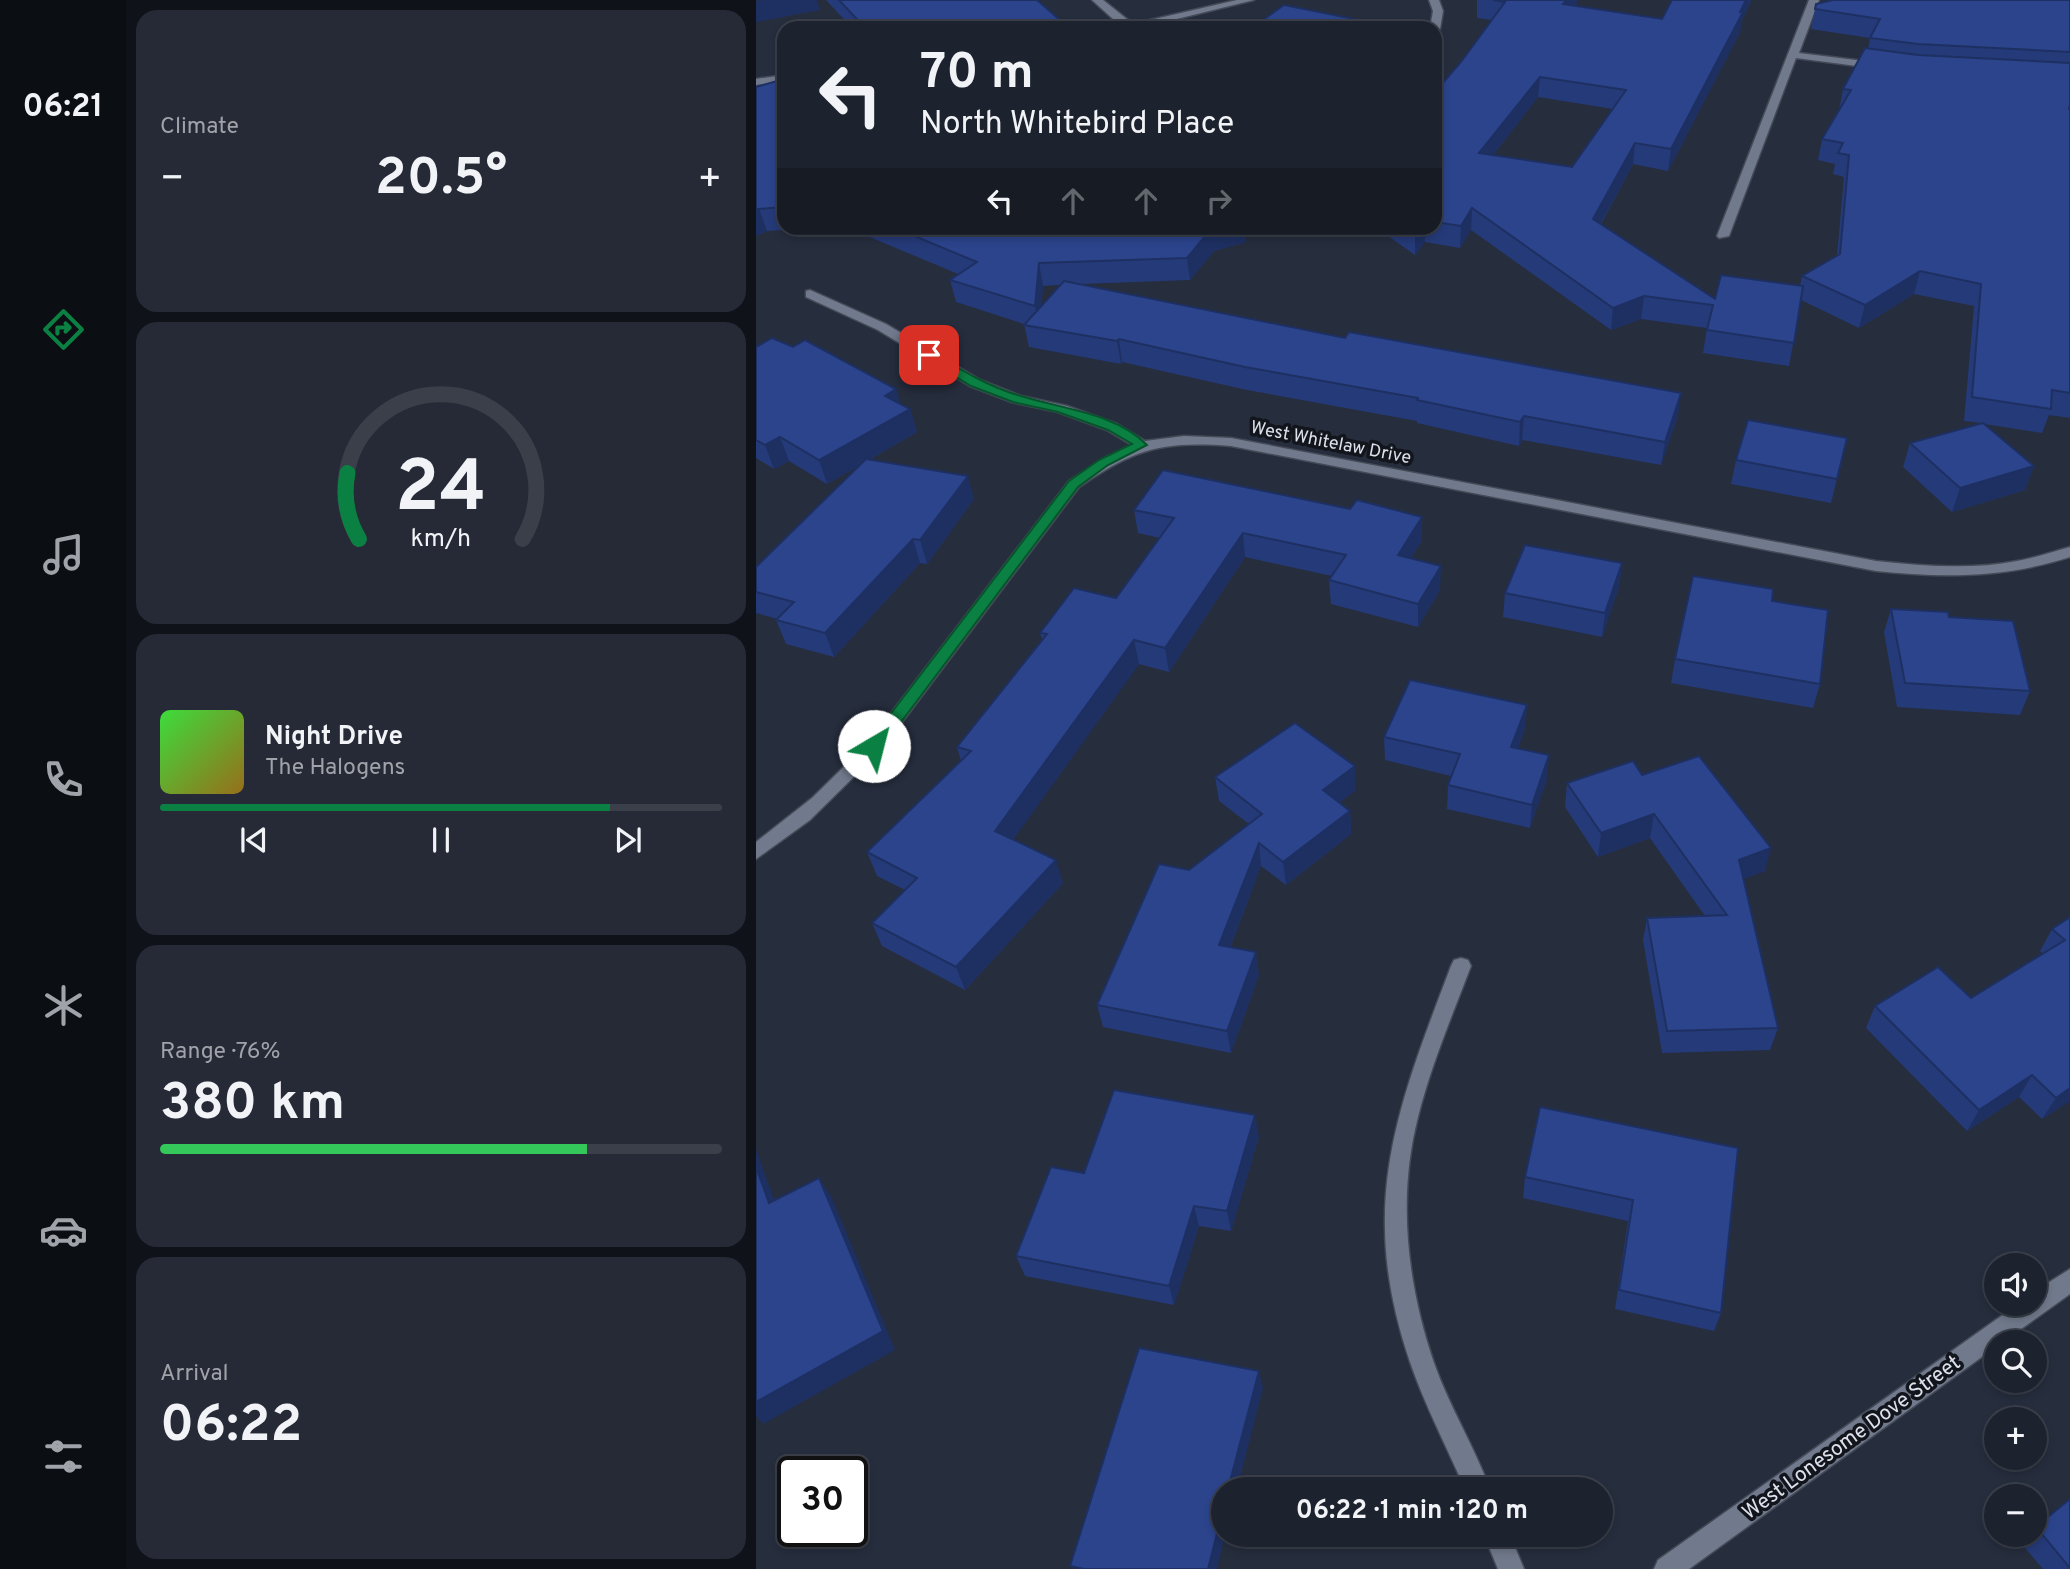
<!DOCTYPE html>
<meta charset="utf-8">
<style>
:root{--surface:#1c222e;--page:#252a36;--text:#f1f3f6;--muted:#a0a4aa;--line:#3a3f4a;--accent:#0b8043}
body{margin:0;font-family:Overpass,sans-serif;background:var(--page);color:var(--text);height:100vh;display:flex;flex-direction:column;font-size:26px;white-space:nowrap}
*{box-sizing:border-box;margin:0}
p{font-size:23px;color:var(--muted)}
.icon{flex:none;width:38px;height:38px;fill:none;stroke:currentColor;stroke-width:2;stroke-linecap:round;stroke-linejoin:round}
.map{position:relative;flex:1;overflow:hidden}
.details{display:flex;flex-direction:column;gap:10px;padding:10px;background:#0f1319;width:630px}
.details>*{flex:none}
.top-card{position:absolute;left:21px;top:21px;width:665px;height:214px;border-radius:21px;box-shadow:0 4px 10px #0003,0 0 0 2px var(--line);background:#1c222e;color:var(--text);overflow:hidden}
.fabs{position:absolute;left:1228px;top:1253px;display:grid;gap:14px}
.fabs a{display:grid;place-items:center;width:63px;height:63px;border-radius:50%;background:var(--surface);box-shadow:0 4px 10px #0003,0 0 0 2px var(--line);font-size:35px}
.speed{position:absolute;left:21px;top:1456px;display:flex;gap:14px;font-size:35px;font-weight:700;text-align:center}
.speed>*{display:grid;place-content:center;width:91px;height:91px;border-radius:50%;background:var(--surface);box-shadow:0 4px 10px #0003,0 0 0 2px var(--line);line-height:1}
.speed .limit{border:4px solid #111;border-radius:10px;background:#fff;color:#111}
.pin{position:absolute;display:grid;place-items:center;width:60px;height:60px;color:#fff;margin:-30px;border-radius:14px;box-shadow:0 4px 10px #0006}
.me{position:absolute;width:77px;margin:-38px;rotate:37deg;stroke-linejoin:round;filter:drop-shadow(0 0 5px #0008)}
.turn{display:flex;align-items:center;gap:24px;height:147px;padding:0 28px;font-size:32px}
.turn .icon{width:91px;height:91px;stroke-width:2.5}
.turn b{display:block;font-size:49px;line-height:60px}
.lanes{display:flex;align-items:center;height:66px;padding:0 28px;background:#0003;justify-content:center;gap:35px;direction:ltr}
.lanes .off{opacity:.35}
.big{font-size:52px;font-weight:700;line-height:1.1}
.details .tile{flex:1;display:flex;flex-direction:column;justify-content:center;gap:10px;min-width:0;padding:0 24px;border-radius:21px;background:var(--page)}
.details .dial{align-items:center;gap:0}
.dial svg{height:182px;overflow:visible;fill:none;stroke:var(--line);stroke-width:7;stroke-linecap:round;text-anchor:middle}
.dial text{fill:var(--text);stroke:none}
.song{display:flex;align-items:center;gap:21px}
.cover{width:84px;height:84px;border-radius:10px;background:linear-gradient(135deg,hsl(120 70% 55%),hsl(40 70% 35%))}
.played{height:7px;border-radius:4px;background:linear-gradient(90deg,var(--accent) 80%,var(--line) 80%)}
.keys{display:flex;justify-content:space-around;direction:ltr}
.heat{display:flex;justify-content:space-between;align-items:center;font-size:38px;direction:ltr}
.charge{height:10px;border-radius:5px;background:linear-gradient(90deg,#34c759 76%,var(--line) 0)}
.trip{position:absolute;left:455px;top:1477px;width:402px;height:70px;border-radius:35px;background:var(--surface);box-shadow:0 4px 10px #0003,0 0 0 2px var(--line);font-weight:700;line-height:70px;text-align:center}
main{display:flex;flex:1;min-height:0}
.tabs{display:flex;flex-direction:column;width:126px;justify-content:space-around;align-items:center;background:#0b0e12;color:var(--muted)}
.tabs .icon{width:49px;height:49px}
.tabs .selected{color:var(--accent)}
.tabs b{font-size:32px;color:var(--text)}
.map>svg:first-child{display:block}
</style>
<main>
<nav class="tabs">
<b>06:21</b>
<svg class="icon selected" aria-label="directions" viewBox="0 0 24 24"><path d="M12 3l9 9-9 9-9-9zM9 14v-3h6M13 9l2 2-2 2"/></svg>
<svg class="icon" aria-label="music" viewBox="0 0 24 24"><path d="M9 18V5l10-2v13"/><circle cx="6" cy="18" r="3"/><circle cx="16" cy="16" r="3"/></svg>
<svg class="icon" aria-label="phone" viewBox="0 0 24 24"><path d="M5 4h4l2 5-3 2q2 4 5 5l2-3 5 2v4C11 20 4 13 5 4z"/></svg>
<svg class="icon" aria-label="climate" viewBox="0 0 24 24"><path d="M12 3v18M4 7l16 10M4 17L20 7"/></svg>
<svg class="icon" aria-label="car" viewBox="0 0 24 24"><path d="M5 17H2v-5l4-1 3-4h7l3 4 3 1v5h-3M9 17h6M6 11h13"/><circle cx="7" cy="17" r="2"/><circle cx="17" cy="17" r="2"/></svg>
<svg class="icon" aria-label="filters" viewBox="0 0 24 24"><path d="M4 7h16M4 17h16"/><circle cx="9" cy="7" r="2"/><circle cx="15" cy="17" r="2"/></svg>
</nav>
<section class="details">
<div class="tile"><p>Climate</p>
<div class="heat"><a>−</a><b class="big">20.5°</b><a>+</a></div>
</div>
<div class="tile dial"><svg viewBox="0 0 100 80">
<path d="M14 69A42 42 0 1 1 86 69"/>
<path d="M14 69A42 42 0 0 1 9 40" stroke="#0b8043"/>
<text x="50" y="56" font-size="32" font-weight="700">24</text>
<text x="50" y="72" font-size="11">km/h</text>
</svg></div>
<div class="tile">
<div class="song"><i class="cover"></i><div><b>Night Drive</b><p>The Halogens</p></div></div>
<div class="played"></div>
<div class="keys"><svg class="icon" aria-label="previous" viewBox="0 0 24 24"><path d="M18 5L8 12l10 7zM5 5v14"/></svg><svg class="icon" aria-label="pause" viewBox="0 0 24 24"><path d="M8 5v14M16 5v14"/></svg><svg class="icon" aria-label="next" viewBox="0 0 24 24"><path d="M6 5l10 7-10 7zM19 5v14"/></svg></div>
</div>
<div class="tile"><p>Range · 76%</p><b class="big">380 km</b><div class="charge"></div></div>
<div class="tile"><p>Arrival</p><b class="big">06:22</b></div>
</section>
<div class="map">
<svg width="1314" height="1569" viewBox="0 0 1314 1569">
<rect width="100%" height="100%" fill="#262d3d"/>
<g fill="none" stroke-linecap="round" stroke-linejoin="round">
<defs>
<g id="minor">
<path d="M336,0H347L377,24L481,0H498L384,28H367Z"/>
<path d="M673,0H683L687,11L684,29L679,32V28H674L677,11Z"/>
<path d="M1053,0H1063L1043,53L1124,63L1129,66L1124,69L1040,58L973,236L963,238L961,236Z"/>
<path d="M28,75V81L0,85V79Z"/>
<path d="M54,290L130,324L224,380L265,396L311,406L361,424L389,441L428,436L475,438L1120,561C1167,566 1215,570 1261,561C1279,558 1296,552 1314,547V557C1249,578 1187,578 1120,571L475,446C406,441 380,448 323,487L125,750L54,820L0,859V842L56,798L113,742L313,481L352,456L376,445L351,430L302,412L256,402L214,386L122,330L50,297V291Z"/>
<path d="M705,958L712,960L715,966C696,1016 675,1065 662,1117C641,1198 651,1284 678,1363C693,1406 718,1446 734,1489H709C691,1447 669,1406 654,1362C601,1206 640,1111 695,966L698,960Z"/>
<path d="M1314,1269V1294L1247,1342H1241V1346L933,1569H898L902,1560L1262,1304H1279V1291Z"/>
<path d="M728,1535H754L768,1569H742Z"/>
</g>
</defs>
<!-- minor casing -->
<use href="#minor" stroke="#444a57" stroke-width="3"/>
<!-- minor -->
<use href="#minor" fill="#717a8c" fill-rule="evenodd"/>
</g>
<!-- wall -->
<g fill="#253a78" fill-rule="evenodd">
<path d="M70,0H281L313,28H96Z"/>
<path d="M721,0H821V3L819,6L906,19L995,1L985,22L984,32L912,171L877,164L845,224L959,299L1044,286L1046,276L1081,256L1088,177L1077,174L1079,164L1062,160L1066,139L1083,110L1087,89L1112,49L1114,38L1055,29L1059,9L1314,0V105L1313,109L1314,110V418L1293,415L1286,433L1228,424L1278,466L1269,490L1196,512L1147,467L1154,443L1226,423L1208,421L1218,306L1158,294L1103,328L1045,300L1033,366L947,353L951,328L885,319L855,330L715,230L704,248L669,242L659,255L632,236V228H679V92L705,62L736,20L721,18ZM782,97L857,109L816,167L737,155Z"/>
<path d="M28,79V228H57L11,231L0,236V87Z"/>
<path d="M92,228H488L490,242L458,251L434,280L324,284L922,416L905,465L766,440L763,446L661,423V421L491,390L366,362L365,364L273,347L268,324L200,302L194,280L202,274ZM304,285L285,306L287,286Z"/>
<path d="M0,347L145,404L154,409L161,432L113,460L218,499L171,564L164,563L78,657L30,644L20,620L22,619L0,613V567L104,465L71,484L33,461L18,469L0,458Z"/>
<path d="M980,460L1081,479L1075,503L975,484Z"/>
<path d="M594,509L666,517V540L655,558L684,590L662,627L575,604L573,580L576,576L489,557L413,672L383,664L257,839L307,883L209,990L126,946L116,923L149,890L121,876L111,852L205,761L201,747L286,640L284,633L360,598L404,538L382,533L378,510Z"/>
<path d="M866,563L863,587L846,637L747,617L749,593Z"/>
<path d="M1016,601L1064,684L1057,708L915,683L919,659Z"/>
<path d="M1135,609L1193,617L1274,691L1264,715L1141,707L1128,632Z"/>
<path d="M769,728L762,748L791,779L774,828L691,809L692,785L695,776L629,760L628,737Z"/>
<path d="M886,775L1009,871L987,879L1022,1028L1014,1050L906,1053L887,940L891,918L949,916L894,838L842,857L809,807L811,783Z"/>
<path d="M459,777L600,790L583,802L594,811L595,834L530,885L505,866L474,948L503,975L475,1053L347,1027L341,1005L433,870L493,824L463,801Z"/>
<path d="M1314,917V1101L1286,1119L1263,1097L1211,1131L1110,1028L1119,1006L1215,998L1287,954L1284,951L1296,929Z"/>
<path d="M503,1136L475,1231L443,1226L418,1305L269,1276L260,1256L328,1173Z"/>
<path d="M982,1148L965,1313L958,1331L859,1309L872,1221L767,1198L769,1177Z"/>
<path d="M1314,1499V1569H1287L1264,1542L1272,1535H1279V1527Z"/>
</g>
<!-- shaded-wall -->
<g fill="#1e3062">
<path d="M6,0H61L64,10L0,22V1Z"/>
<path d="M810,0H821V3L805,24L807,4Z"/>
<path d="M990,0H995L985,22L984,32L912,171L915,149Z"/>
<path d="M608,21V28H599Z"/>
<path d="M784,77L782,97L722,174L723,153Z"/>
<path d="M879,143L877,164L835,241L837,219Z"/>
<path d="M716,208L715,230L704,248L705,226Z"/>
<path d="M3,209L11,231L0,236V210Z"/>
<path d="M459,228H488L490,242L458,251L434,280L431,258L455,229Z"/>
<path d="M663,228H669V242L659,255V233Z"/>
<path d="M283,263L287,286L283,329L279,306Z"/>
<path d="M1164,271L1158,294L1103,328L1109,305Z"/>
<path d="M888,296L885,319L855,330L857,308Z"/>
<path d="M363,339L366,362L365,364L361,341Z"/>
<path d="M140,389L147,413L154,409L161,432L71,484L63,460L129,396Z"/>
<path d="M925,393L922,416L905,465L909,442Z"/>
<path d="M768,416L766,440L763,446L764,422Z"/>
<path d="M24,437L33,461L18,469L9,445Z"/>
<path d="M1278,466L1269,490L1196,512L1204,488Z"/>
<path d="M212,476L218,499L171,564L164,540Z"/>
<path d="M666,517V540L642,579V555Z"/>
<path d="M487,533L489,557L413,672L409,648Z"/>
<path d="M157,539L164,563L78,657L69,633Z"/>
<path d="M866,563L863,587L846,637L849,613Z"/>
<path d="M685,566L684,590L662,627V604Z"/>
<path d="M378,640L383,664L247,854L239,831Z"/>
<path d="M771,705L769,728L754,771L755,747Z"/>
<path d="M793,755L791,779L774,828L776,805Z"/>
<path d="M599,766L600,790L569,814L567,790Z"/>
<path d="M594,811L595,834L530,885L527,862Z"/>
<path d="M898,814L894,838L842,857L845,833Z"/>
<path d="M503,843L505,866L466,968L463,945Z"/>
<path d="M1015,848L1009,871L977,883L983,860Z"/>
<path d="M300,860L307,883L209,990L200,967Z"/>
<path d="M500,952L503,975L475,1053L471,1031Z"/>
<path d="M1276,1075L1263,1097L1211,1131L1223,1110Z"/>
<path d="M1314,1088V1101L1286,1119L1300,1098Z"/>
<path d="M499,1115L503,1136L475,1231L471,1211Z"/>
<path d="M0,1150L27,1224L13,1203L0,1167Z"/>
<path d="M63,1178L76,1198L139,1350L7,1424L0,1416V1402Z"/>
<path d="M438,1206L443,1226L418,1305L413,1286Z"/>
<path d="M503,1371L507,1388L481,1489H472Z"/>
<path d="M467,1509V1535H469L461,1569H452Z"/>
</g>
<!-- building -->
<g fill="#2b448c" stroke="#1e3062" stroke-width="2" fill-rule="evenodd">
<path d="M83,0H281L313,28H109Z"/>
<path d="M737,0H810L807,4L906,19L916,0H990L984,12H987L915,149L879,143L837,219L959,299L965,275L1047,286L1038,343L951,330L957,305L888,296L857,308L716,208L705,226L679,222V146L680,144H679V99L685,93L679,92L705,62L749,2ZM784,77L870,90L816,167L723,153Z"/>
<path d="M1077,0H1314V52L1162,44L1114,38L1124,19L1059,9L1060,4Z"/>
<path d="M528,5L608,21L599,28H496Z"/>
<path d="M415,23L422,28H393Z"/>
<path d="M1109,48L1162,55L1314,63V105L1313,109L1314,110V393L1296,390L1295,409L1216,397L1225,284L1164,271L1109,305L1046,276L1084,254L1093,155L1082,153L1087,143L1066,139L1095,90L1087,89Z"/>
<path d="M28,79V207L3,209L0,210V87Z"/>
<path d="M139,228H459L455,229L431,258L283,263L279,306L194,280L221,262Z"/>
<path d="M651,228H663L659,233Z"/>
<path d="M308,281L589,338L593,332L925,393L909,442L768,416L764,422L661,400L662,398L489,367L363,339L361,341L268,325Z"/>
<path d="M16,338L37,347L49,340L140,389L129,396L154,409L63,460L24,437L9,445L0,440V347Z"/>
<path d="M992,420L1091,438L1081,479L980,460Z"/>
<path d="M1227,423L1278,466L1204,488L1154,443Z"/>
<path d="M110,459L212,476L164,540L157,539L69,633L20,620L38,602L0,592V567Z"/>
<path d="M407,470L594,509L601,500L666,517L642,555L685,566L662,604L573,580L590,555L487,533L409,648L378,640L239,831L300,860L200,967L116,923L161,878L111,852L215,751L201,747L291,634L284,633L318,588L360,598L418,518L378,510Z"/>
<path d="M769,545L866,563L849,613L749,593Z"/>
<path d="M937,576L1017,589L1016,601L1072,610L1064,684L919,659Z"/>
<path d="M1135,609L1192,612L1193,617L1257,621L1274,691L1149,683Z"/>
<path d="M654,680L771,705L755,747L793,755L776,805L692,785L704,754L628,737Z"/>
<path d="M539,723L599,766L567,790L594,811L527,862L503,843L463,945L500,952L471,1031L341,1005L403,864L433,870L506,814L459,777Z"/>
<path d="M943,756L1015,848L983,860L1022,1028L911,1031L891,918L971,915L898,814L845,833L811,783L877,761L886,775Z"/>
<path d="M1314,917V1088L1300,1098L1276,1075L1223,1110L1119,1006L1182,967L1215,998L1309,940L1296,929Z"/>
<path d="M358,1090L499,1115L471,1211L438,1206L413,1286L260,1256L295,1167L328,1173Z"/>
<path d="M784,1107L982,1148L965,1313L863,1290L877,1200L769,1177Z"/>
<path d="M0,1167L13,1203L63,1178L127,1331L0,1402Z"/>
<path d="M383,1348L503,1371L472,1489H467V1509L452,1569H328L314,1566Z"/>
<path d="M1314,1499V1568L1280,1527Z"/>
</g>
<!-- route -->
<path fill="#0b8043" stroke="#07532c" stroke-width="2" d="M169,353H177C205,370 233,387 265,396C306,409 360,413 391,445L352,465L322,487L124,750L118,752L111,746L113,742L313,481L343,460L376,444L352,430L302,412L257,402L215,386L169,358Z"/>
<g text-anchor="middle" stroke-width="7" stroke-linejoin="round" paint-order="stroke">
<!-- street labels -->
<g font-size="18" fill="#dce1eb" stroke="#12151c">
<text transform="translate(575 442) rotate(11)" y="6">West Whitelaw Drive</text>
</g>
<!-- near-street labels -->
<g font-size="21" fill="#dce1eb" stroke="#12151c">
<text transform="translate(1095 1437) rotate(-36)" y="7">West Lonesome Dove Street</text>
</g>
</g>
</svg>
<div class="fabs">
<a><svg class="icon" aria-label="sound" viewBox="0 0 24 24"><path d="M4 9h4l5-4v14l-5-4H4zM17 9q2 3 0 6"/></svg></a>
<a><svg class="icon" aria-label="search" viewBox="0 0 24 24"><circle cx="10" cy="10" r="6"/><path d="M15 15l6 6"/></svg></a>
<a>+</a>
<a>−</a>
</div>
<div class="speed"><div class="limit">30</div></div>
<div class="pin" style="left:173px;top:355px;background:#d93025"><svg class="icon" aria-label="arrive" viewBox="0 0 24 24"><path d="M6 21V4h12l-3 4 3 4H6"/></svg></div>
<svg class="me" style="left:118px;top:746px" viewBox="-20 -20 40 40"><circle r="19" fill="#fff"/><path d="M0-13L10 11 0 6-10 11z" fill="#0b8043"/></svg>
<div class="trip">06:22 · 1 min · 120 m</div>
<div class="top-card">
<div class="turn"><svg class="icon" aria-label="left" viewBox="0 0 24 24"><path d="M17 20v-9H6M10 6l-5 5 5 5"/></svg><div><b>70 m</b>North Whitebird Place</div></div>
<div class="lanes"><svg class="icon" aria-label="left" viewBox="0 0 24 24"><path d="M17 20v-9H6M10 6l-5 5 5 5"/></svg><svg class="icon off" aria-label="ahead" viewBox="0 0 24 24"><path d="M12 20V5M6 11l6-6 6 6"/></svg><svg class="icon off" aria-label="ahead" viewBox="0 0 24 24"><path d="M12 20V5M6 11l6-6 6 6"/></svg><svg class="icon off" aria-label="right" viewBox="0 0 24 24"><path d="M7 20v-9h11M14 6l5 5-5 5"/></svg></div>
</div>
</div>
</main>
